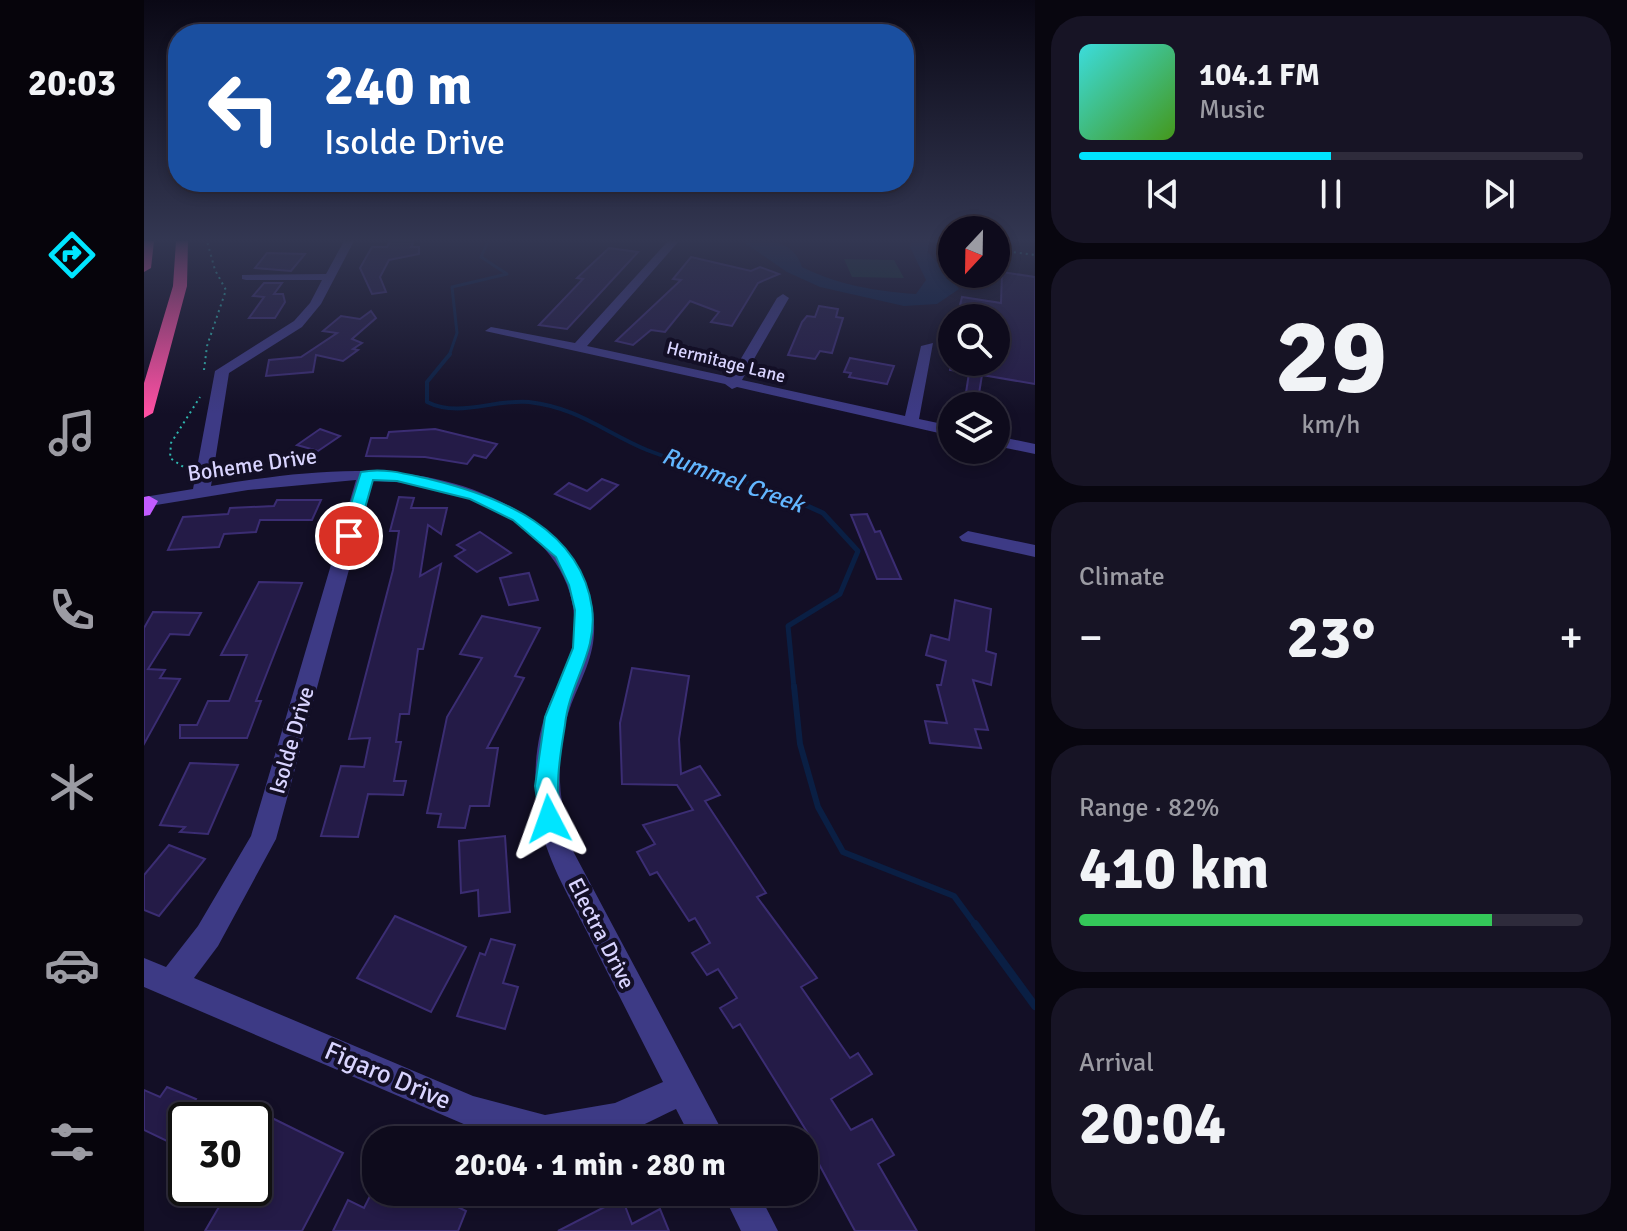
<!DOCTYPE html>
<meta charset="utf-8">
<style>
:root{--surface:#0e0b1c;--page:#171425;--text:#f1f3f6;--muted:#9b9ba3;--line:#2e2b3b;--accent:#00e5ff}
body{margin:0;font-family:Signika,sans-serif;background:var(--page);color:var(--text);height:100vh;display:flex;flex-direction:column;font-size:30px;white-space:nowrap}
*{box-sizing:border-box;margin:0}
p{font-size:26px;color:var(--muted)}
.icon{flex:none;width:44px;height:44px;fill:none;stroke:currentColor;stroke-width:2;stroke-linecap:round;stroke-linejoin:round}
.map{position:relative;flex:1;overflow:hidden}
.panel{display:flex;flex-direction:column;gap:16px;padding:16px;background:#08060f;width:592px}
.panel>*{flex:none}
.top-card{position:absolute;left:24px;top:24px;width:746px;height:168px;border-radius:32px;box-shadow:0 4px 12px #0003,0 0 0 2px var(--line);background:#1a4fa0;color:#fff;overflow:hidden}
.needle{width:52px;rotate:202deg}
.controls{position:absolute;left:794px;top:216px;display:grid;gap:16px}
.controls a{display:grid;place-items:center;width:72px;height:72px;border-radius:50%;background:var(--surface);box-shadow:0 4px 12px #0003,0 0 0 2px var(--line);font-size:40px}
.speed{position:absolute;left:24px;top:1102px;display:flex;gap:16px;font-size:40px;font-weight:700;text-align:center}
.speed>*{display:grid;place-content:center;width:104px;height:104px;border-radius:50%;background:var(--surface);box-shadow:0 4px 12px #0003,0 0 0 2px var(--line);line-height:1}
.speed .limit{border:4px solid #111;border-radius:12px;background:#fff;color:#111}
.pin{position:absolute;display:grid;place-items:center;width:68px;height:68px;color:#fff;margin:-34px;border:4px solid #fff;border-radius:50%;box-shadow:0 2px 8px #0007}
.me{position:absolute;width:88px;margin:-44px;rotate:356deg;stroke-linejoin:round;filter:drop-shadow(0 0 6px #0008)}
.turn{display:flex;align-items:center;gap:28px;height:168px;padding:0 24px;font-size:36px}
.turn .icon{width:104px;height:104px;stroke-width:2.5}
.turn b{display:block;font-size:56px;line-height:68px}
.big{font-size:60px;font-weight:700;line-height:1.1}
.panel .card{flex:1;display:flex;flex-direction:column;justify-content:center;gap:12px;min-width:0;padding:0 28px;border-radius:32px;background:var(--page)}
.panel .dial{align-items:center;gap:0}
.dial b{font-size:104px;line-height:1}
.song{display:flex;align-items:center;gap:24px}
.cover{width:96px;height:96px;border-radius:12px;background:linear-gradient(135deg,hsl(180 70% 55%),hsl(100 70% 35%))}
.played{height:8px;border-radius:4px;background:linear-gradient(90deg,var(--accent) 50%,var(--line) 50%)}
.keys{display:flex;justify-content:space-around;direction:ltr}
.heat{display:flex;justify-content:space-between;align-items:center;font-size:44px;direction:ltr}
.charge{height:12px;border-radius:6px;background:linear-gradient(90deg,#34c759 82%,var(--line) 0)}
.trip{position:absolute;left:218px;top:1126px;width:456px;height:80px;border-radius:32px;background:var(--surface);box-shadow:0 4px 12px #0003,0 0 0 2px var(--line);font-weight:700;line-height:80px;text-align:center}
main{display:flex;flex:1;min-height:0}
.dock{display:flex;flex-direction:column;width:144px;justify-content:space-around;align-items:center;background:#06040b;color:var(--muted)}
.dock .icon{width:56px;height:56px}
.dock .on{color:var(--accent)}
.dock b{font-size:36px;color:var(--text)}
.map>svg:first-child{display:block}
</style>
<main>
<nav class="dock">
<b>20:03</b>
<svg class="icon on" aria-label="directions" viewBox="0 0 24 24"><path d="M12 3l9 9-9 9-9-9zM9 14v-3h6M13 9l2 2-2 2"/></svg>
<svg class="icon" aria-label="music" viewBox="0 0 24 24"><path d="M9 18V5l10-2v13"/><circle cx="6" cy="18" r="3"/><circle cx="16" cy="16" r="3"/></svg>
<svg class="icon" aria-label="phone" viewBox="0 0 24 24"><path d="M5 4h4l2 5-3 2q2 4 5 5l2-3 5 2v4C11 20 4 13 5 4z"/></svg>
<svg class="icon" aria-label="climate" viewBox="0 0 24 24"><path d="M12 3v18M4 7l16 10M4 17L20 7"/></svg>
<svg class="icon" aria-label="car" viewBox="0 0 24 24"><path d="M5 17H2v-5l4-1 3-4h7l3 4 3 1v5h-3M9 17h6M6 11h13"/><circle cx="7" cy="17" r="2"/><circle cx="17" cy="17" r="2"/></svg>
<svg class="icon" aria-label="filters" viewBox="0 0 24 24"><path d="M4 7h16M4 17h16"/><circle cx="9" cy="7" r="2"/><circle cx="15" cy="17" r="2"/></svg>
</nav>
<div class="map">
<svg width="891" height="1231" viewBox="0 0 891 1231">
<rect width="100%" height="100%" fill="#130f26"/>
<!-- green -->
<path fill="#12302f" d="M700,259L750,260L760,278L708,277Z"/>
<!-- water -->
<path fill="#0a1f44" d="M598,241C624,241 648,238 658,267C695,285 730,291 772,294L782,280L766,247L768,241H785L784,252L815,289L793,304L760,306L676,287L643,272Z"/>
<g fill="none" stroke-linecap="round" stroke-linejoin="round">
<!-- stream-far4 -->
<path stroke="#0a1f44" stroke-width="3" d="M305,356L313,333L308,287L363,274L337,257L344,241"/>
<!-- stream-far3 -->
<path stroke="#0a1f44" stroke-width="4" d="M306,354L283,382V402C315,418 350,399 385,402C435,408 460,432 503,450C552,469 604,480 653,501"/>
<!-- stream-far2 -->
<path stroke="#0a1f44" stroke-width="5" d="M648,499L679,513L714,551L696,594L644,626L650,688"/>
<!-- stream-far1 -->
<path stroke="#0a1f44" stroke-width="6" d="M650,686L656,744L674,807L699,852L810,896L832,926"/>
<!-- stream -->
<path stroke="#0a1f44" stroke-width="8" d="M831,924L891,1006"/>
</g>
<!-- building -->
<g fill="#241b47" stroke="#3b2d73" stroke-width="2">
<path d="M246,241H270L267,247H275V254L245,260L236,277L242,292L228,294L216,268L228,247H243Z"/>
<path d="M465,248L494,252L423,329L395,325L439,279L433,278Z"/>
<path d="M123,253L161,254L147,271L111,268Z"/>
<path d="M547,257L607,271L616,267L635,274L614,283L588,326L567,322L575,312L546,301L521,332L507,330L489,345L472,341L537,280L529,279Z"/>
<path d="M858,272L891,277V384L838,375L833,406H820L825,373L806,370L807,362H852V318H813L818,297L857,303Z"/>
<path d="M120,283H138L130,294H139L141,302L131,318H105L120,297L109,296Z"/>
<path d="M675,306L694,309L692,317L699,318L688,353L676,351L671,359L644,355L658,322L663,316L671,317Z"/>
<path d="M227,311L232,318L208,339L218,343L209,349L214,350L199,361L172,355L169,372L122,376L125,360L157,357L193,333L179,331L197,316L216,319Z"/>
<path d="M706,358L750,366L743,384L705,377L707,373L700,372Z"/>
<path d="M176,429L196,436L174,451L153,445Z"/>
<path d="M291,429L353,444L342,458L330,455L323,464L281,457L222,456L227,438H243L245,432Z"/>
<path d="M458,479L474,485L446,509L411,494L425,483L443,491Z"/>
<path d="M255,497L270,498L267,508H303L297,534L284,525L276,576L297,564L279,649H274L265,714H256L252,742H257L250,781H262L259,795L224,794L214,837L177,836L197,766L220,767L226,738L205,739L249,570L255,531H246Z"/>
<path d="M133,500H177L168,520H116L112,532L80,534L75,547L24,550L39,517L84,514L86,508L130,506Z"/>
<path d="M723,514L731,532L736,531L757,579H733L707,515Z"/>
<path d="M336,532L367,553L333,572L311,556L321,550L313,545Z"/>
<path d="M385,573L394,600L365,605L356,578Z"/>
<path d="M115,582L158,583L112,701H117L103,738H36V725H53L64,701H85L103,655H77Z"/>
<path d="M811,600L847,609L842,651L852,654L847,685L829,680L844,730L831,729L837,748L786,743L781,721L803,723L793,685H797L802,661L782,655L787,635L805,640Z"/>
<path d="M9,612L57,613L45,635L26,634L4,669L21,670L16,678L36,679L0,744V628Z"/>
<path d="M338,616L396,628L371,676L380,678L343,748H354L345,806H326L321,828L294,827L297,814L283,813L303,717L338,658L316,654Z"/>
<path d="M488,668L545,676L535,739L537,774L556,766L576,795L561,801L622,893L613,897L673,978L657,987L706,1058L714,1053L728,1074L687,1099L707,1130L728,1119L750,1155L734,1164L773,1231H711L668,1151L673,1148L596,1024L589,1028L576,1008L593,998L574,969L563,975L548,953L566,943L551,918L545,921L513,872L506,875L493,852L511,844L499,825L549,810L533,785L478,784L476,723Z"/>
<path d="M46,763L94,765L64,834L36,832L41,827L16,825Z"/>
<path d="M361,836L366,912L335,916L334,890L317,893L315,841Z"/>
<path d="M25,845L61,859L15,916L0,910V875Z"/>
<path d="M251,916L322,947L287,1012L213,978Z"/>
<path d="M347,939L371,945L359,983L374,987L361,1029L313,1016L336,953L341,955Z"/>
<path d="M23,1087L52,1099L25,1142L0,1130V1090L16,1097Z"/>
<path d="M128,1118L199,1153L158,1231H61L86,1188H110V1148Z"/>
<path d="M229,1190L248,1199L251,1192H284L322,1211L314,1231H189L204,1200L220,1208Z"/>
<path d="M478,1198L488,1224L516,1209L525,1231H414Z"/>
</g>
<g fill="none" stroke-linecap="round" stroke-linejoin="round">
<!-- path -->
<g stroke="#2fb8b0" stroke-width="2" stroke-dasharray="2 4" stroke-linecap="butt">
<path d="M786,241L808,244"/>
<path d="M852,250L891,255"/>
<path d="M60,370L63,346L82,290L71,270L63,241"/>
<path d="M44,470L26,458L27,443L56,397"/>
</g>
<!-- minor -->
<g fill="#3d3a85" fill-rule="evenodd">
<path d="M200,241H210L177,304L158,327L85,373L67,486C183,467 300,453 400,528C433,553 452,591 450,633C449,660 435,683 426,708C409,755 415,805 429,851L583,1140H548L532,1109C512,1118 491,1130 470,1136C424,1147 373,1141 329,1128L0,987V958L22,967L54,926L107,836L212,480L104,490L0,507V497L49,489L71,371L150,321L166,303L178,280H102L98,279V275L182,274ZM229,481C257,482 286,484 313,493C380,516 444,570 428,648C424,668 413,686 405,704C391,740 388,780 395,818C402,858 423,893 442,930C467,980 493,1031 519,1082L471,1103L401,1115L329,1096L50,978L74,946L132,839Z"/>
<path d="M524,241H535L443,346L586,377L633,298L639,294L645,298L598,380L761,416L777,346L789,343L775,419L808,426V436L593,387L588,389L581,384L341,331L347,327L431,343Z"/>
<path d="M852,436L891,444V454L852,446Z"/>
<path d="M824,531L891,545V557L818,541L815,537Z"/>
<path d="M578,1192H614L634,1231H597Z"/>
</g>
<!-- major -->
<path fill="#c25bff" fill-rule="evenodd" d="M5,496L14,501L6,515L0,516V497Z"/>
<!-- highway -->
<g fill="#ff4fa3" fill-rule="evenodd">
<path d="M0,241H10L7,268L0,272Z"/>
<path d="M32,241H44L43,286L9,413L0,418V383L29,286Z"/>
</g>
</g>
<!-- sky -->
<linearGradient id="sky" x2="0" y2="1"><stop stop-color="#0a0815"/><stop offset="0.58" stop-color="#333752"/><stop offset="1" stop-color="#333752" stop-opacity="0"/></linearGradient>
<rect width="891" height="414" fill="url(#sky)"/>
<!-- route -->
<path fill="#00e5ff" stroke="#0095a6" stroke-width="2" d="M217,472C241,467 266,475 289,480C357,497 437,529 448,608C454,652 425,683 421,725C418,744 414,765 414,785C413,799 420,813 414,826L405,829L397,826L391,786L401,717L429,648L431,610L425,585L412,557L369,520L326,499L253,481L229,480L213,536L211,539H199L197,536Z"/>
<g text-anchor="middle" stroke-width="8" stroke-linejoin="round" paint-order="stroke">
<!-- far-street labels -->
<g font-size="18" fill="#d9d4ff" stroke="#130f26">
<text transform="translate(582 362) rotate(14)" y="6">Hermitage Lane</text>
</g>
<!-- street labels -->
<g font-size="22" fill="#d9d4ff" stroke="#130f26">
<text transform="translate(108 464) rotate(-8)" y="8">Boheme Drive</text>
<text transform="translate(147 740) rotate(-74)" y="8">Isolde Drive</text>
<text transform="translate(458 933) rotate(63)" y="8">Electra Drive</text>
</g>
<!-- water labels -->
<g font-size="24" font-style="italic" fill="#62b6ff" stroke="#130f26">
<text transform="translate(589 480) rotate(20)" y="8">Rummel Creek</text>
</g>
<!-- near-street labels -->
<g font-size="26" fill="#d9d4ff" stroke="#130f26">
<text transform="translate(244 1075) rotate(23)" y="9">Figaro Drive</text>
</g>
</g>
</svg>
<div class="controls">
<a><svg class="needle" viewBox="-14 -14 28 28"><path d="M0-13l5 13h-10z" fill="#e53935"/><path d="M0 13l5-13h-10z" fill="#9b9ba3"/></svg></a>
<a><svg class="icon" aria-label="search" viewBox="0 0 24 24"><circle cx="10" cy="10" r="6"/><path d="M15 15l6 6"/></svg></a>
<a><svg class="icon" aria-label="layers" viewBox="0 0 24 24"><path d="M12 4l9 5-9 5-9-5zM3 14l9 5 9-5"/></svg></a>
</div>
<div class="speed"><div class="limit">30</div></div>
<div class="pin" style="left:205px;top:536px;background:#d93025"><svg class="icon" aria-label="arrive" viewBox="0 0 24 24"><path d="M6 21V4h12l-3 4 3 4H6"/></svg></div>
<svg class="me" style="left:405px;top:819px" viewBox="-20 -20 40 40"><path d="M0-17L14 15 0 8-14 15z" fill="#00e5ff" stroke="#fff" stroke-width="4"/></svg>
<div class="trip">20:04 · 1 min · 280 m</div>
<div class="top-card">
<div class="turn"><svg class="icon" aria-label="left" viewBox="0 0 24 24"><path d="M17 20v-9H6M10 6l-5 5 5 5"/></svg><div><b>240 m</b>Isolde Drive</div></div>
</div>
</div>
<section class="panel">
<div class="card">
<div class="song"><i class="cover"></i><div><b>104.1 FM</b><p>Music</p></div></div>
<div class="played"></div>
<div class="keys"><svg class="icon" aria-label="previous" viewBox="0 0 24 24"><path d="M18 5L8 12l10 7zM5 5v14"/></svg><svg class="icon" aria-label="pause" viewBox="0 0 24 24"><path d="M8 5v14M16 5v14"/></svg><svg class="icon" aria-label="next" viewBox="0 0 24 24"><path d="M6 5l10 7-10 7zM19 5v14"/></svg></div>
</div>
<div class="card dial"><b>29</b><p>km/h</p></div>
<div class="card"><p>Climate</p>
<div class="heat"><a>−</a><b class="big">23°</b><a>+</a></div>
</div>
<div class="card"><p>Range · 82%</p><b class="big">410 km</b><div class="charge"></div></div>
<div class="card"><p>Arrival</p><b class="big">20:04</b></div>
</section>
</main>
